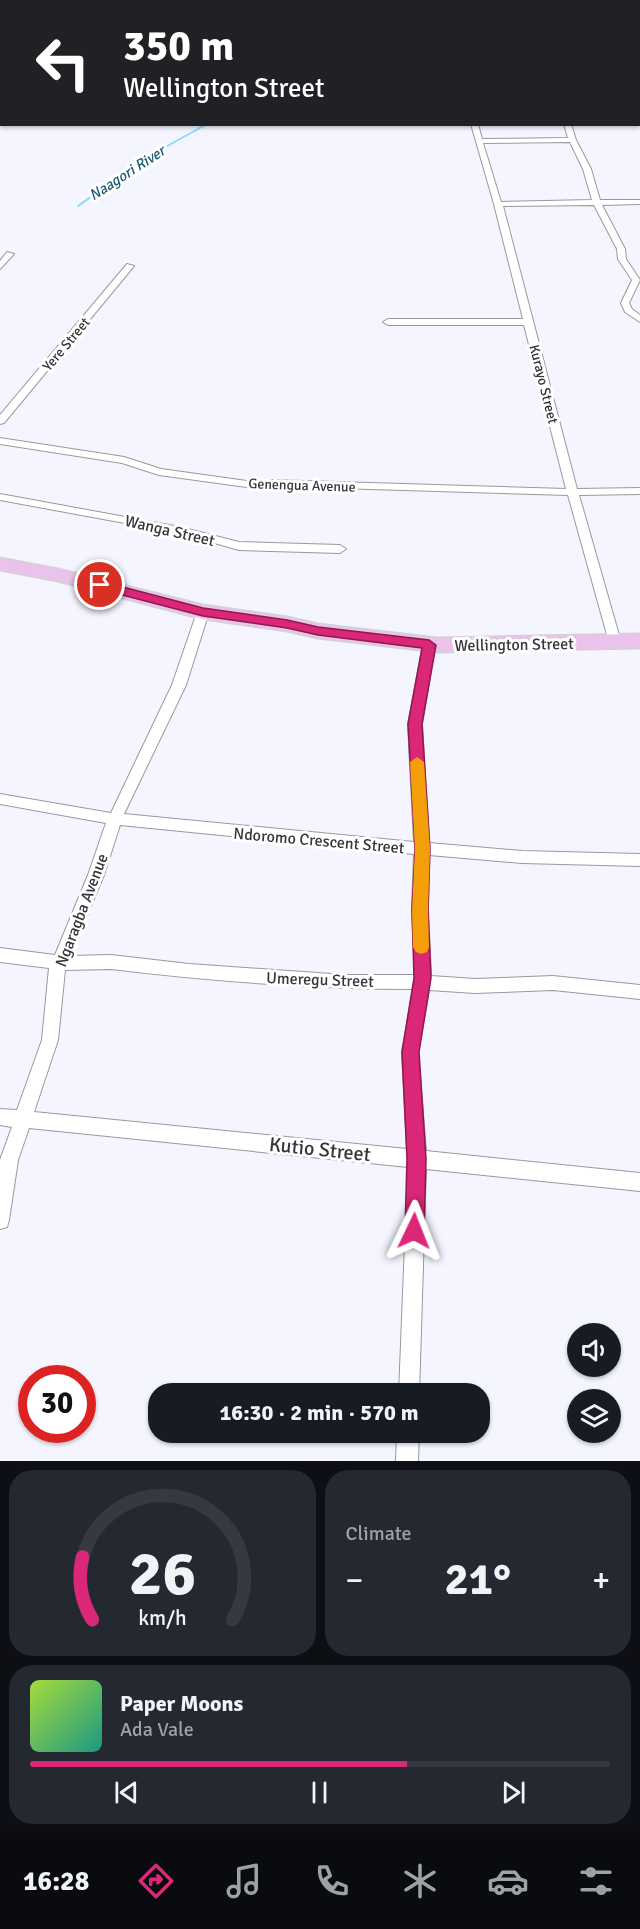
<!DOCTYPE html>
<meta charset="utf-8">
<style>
:root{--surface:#171b24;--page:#242831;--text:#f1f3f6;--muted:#9ea1a6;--line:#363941;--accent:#db2777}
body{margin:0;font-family:Signika,sans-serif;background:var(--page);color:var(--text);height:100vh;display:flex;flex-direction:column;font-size:22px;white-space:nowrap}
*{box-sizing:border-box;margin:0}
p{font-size:20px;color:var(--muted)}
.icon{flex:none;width:33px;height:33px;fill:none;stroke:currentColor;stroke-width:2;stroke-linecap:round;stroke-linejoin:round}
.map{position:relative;height:1461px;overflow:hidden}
.drawer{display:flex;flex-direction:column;gap:9px;padding:9px;background:#0d0f14;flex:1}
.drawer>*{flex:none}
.top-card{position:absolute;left:0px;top:0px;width:640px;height:126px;box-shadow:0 2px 4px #0004;background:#202124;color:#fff;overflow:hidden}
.buttons{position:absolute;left:567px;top:1323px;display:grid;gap:12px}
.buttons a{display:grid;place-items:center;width:54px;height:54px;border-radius:50%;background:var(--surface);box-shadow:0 2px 4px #0004;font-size:30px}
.speed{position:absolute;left:18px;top:1365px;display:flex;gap:12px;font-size:30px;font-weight:700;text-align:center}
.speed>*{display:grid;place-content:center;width:78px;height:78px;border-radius:50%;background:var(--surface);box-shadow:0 2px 4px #0004;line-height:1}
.speed .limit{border:9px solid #d22;background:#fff;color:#111}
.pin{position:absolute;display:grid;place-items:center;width:51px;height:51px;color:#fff;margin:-26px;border:3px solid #fff;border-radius:50%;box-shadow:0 2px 6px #0007}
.me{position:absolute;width:66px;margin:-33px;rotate:2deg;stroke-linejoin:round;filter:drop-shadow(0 0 4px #0008)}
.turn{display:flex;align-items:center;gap:21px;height:126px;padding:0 24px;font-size:27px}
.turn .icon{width:78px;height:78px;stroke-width:2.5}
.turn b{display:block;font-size:42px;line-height:51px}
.big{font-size:45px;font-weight:700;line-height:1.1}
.drawer .tile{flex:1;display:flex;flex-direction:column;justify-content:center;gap:9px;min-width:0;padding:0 21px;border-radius:24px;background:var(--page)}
.drawer .dial{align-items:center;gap:0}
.dial svg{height:156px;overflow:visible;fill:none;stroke:var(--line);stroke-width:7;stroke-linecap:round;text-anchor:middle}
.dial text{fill:var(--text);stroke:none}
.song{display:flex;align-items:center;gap:18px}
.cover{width:72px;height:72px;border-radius:9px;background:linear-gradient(135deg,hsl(80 70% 55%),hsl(170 70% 35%))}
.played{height:6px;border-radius:3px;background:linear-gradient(90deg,var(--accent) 65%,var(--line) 65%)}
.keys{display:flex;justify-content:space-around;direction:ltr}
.heat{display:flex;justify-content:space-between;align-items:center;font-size:33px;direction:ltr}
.drawer .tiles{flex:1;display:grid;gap:9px;grid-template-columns:1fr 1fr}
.tile:last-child{grid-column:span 2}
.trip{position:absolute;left:148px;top:1383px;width:342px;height:60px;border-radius:24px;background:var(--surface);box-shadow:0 2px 4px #0004;font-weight:700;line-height:60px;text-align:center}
.tabs{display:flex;height:96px;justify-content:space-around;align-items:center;background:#090b0e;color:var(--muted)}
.tabs .icon{width:42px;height:42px}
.tabs .on{color:var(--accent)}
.tabs b{font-size:27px;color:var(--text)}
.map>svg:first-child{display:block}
</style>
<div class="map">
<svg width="640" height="1461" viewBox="0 0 640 1461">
<rect width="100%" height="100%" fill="#f4f5ff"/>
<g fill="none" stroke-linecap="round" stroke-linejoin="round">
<!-- stream-far1 -->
<g stroke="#85dbfd" stroke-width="1.5">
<path d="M479,2L483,0"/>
<path d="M142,160L207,124"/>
</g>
<!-- stream -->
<path stroke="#85dbfd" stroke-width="2" d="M78,206L144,159"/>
<defs>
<g id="minor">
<path d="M160,0H166L159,2Z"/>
<path d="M310,0H318L308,2Z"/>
<path d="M0,1L3,2L2,5H0Z"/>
<rect x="639" y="85" width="1" height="4"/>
<path d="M0,106H2L0,111Z"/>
<path d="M471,124H478L482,139L568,138L564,124H571L576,140L591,169L600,200H640V204L602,205L625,249L626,259L640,280L629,303L632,309L640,315V322L625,312L621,303L632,280L618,259L617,249L594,205L503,206L577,489L640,488V494L579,495L621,642L619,645H611L609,642L568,495L271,486L254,488L159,475L122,463L0,444V438L124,457L161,469L254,482L271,480L566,489L524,325H388L383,322L388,319H523L494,204ZM570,142L583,169L592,200L501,202L483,143Z"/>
<path d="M7,252L14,254L0,269V261Z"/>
<path d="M127,264L134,266L4,423L0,424V415Z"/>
<path d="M0,494L180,527L239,542L340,545L346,549L340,553L239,550L179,533L0,500Z"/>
<path d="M203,608L209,612L186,685L124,814L414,842L408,724L423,645L429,641L435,645L422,724L429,843L522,851L640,854V866L522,863L429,855L428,910L431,976L475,979L553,976L640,985V999L553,990L475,993L429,990L418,1052L426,1151L640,1173V1191L426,1169L419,1394H399L408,1167L29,1128L18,1160L9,1220L7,1227L0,1229V1160L12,1127L0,1125V1109L17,1110L42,1040L49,968L0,962V948L55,955L88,875L106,823L0,804V794L111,813L172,685L197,612ZM120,825L414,854L412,910L415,975H346L189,964L111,955L70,956L104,875ZM111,969C211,981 312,989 413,989L402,1052L407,1149L34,1112L58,1040L65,970Z"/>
<path d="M397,1432H419L418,1461H396Z"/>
</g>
<g id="tertiary">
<rect x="639" y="59" width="1" height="6"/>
<rect x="0" y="66" width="2" height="6"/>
</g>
<path id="primary" d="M0,558L58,569L203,605L287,617L318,624L437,638L640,634V648L437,652L318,638L287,631L203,619L58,581L0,570Z"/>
</defs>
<!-- minor casing -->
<use href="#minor" stroke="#9899a1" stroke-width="2"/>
<!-- tertiary casing -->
<use href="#tertiary" stroke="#9899a1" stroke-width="2"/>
<!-- primary casing -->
<use href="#primary" stroke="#d3d3d4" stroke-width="3"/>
<!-- minor -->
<use href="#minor" fill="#fff" fill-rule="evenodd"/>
<!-- tertiary -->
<use href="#tertiary" fill="#fff" fill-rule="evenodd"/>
<!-- primary -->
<use href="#primary" fill="#ebc2ea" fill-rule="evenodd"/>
</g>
<!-- route -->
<path fill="#db2777" stroke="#8e194d" stroke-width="1.5" d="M100,581L203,608L287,620L318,627L429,640L436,645L422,724L430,849L428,910L431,978L419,1052L426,1159L424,1231L421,1238L414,1240L408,1238L405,1231L407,1159L402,1052L414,978L412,910L415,849L408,724L422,648L318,635L287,628L203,616L95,588V583Z"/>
<!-- slow -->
<path fill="#f59e0b" d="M417,757L424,762L430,849L428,910L429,947L427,952L421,954L416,952L413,947L412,910L415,849L410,762Z"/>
<g text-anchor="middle" stroke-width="6" stroke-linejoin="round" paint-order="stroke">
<!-- far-street labels -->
<g font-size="14" fill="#36363a" stroke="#fff">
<text transform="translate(66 344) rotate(-50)" y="5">Yere Street</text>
<text transform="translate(544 384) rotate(76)" y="5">Kurayo Street</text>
<text transform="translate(302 485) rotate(2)" y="5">Genengua Avenue</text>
</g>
<!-- far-water labels -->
<g font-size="15" font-style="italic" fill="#175c74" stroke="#fff">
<text transform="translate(127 173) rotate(-33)" y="5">Naagori River</text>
</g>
<!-- street labels -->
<g font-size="16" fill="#36363a" stroke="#fff">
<text transform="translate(170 530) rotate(13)" y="6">Wanga Street</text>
<text transform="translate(514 644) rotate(-1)" y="6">Wellington Street</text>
<text transform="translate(319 840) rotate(5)" y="6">Ndoromo Crescent Street</text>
<text transform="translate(81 910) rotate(-69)" y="6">Ngaragba Avenue</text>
<text transform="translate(320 979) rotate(2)" y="6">Umeregu Street</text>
</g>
<!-- near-street labels -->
<g font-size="20" fill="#36363a" stroke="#fff">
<text transform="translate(320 1149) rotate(6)" y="7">Kutio Street</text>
</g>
</g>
</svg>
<div class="buttons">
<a><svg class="icon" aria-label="sound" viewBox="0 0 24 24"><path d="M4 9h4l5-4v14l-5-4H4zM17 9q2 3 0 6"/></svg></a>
<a><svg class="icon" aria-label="layers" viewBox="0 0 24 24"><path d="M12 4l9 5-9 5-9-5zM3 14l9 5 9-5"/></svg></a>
</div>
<div class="speed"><div class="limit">30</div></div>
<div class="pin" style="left:100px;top:585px;background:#d93025"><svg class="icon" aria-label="arrive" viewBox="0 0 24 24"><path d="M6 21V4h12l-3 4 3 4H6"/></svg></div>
<svg class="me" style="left:414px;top:1231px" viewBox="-20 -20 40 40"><path d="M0-17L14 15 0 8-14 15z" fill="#db2777" stroke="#fff" stroke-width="4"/></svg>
<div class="trip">16:30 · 2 min · 570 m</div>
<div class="top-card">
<div class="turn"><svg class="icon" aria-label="left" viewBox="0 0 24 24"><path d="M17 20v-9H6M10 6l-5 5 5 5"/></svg><div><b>350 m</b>Wellington Street</div></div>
</div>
</div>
<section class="drawer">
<div class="tiles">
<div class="tile dial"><svg viewBox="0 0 100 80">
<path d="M14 69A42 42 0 1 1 86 69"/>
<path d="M14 69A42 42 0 0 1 9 37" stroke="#db2777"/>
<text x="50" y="56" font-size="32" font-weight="700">26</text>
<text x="50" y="72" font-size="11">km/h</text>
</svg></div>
<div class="tile"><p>Climate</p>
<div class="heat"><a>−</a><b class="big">21°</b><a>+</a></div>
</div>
<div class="tile">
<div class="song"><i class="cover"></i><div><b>Paper Moons</b><p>Ada Vale</p></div></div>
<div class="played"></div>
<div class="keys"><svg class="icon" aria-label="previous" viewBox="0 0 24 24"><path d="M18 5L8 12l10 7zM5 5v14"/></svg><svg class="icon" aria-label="pause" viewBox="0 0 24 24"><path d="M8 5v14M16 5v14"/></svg><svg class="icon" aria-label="next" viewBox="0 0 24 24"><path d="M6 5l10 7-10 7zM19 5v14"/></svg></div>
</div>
</div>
</section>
<nav class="tabs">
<b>16:28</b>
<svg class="icon on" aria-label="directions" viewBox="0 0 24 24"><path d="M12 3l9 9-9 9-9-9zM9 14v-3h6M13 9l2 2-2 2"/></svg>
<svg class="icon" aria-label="music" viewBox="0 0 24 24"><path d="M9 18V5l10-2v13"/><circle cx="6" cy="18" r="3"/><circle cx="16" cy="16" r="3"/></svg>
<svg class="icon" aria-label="phone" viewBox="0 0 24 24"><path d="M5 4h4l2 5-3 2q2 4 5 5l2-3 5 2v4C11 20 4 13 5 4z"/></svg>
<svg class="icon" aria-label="climate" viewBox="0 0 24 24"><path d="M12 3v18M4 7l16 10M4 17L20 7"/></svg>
<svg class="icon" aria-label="car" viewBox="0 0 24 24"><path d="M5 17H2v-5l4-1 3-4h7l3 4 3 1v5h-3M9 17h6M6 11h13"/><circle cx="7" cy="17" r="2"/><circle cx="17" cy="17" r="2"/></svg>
<svg class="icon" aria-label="filters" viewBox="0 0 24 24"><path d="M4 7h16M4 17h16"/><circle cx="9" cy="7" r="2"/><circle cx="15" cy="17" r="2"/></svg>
</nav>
